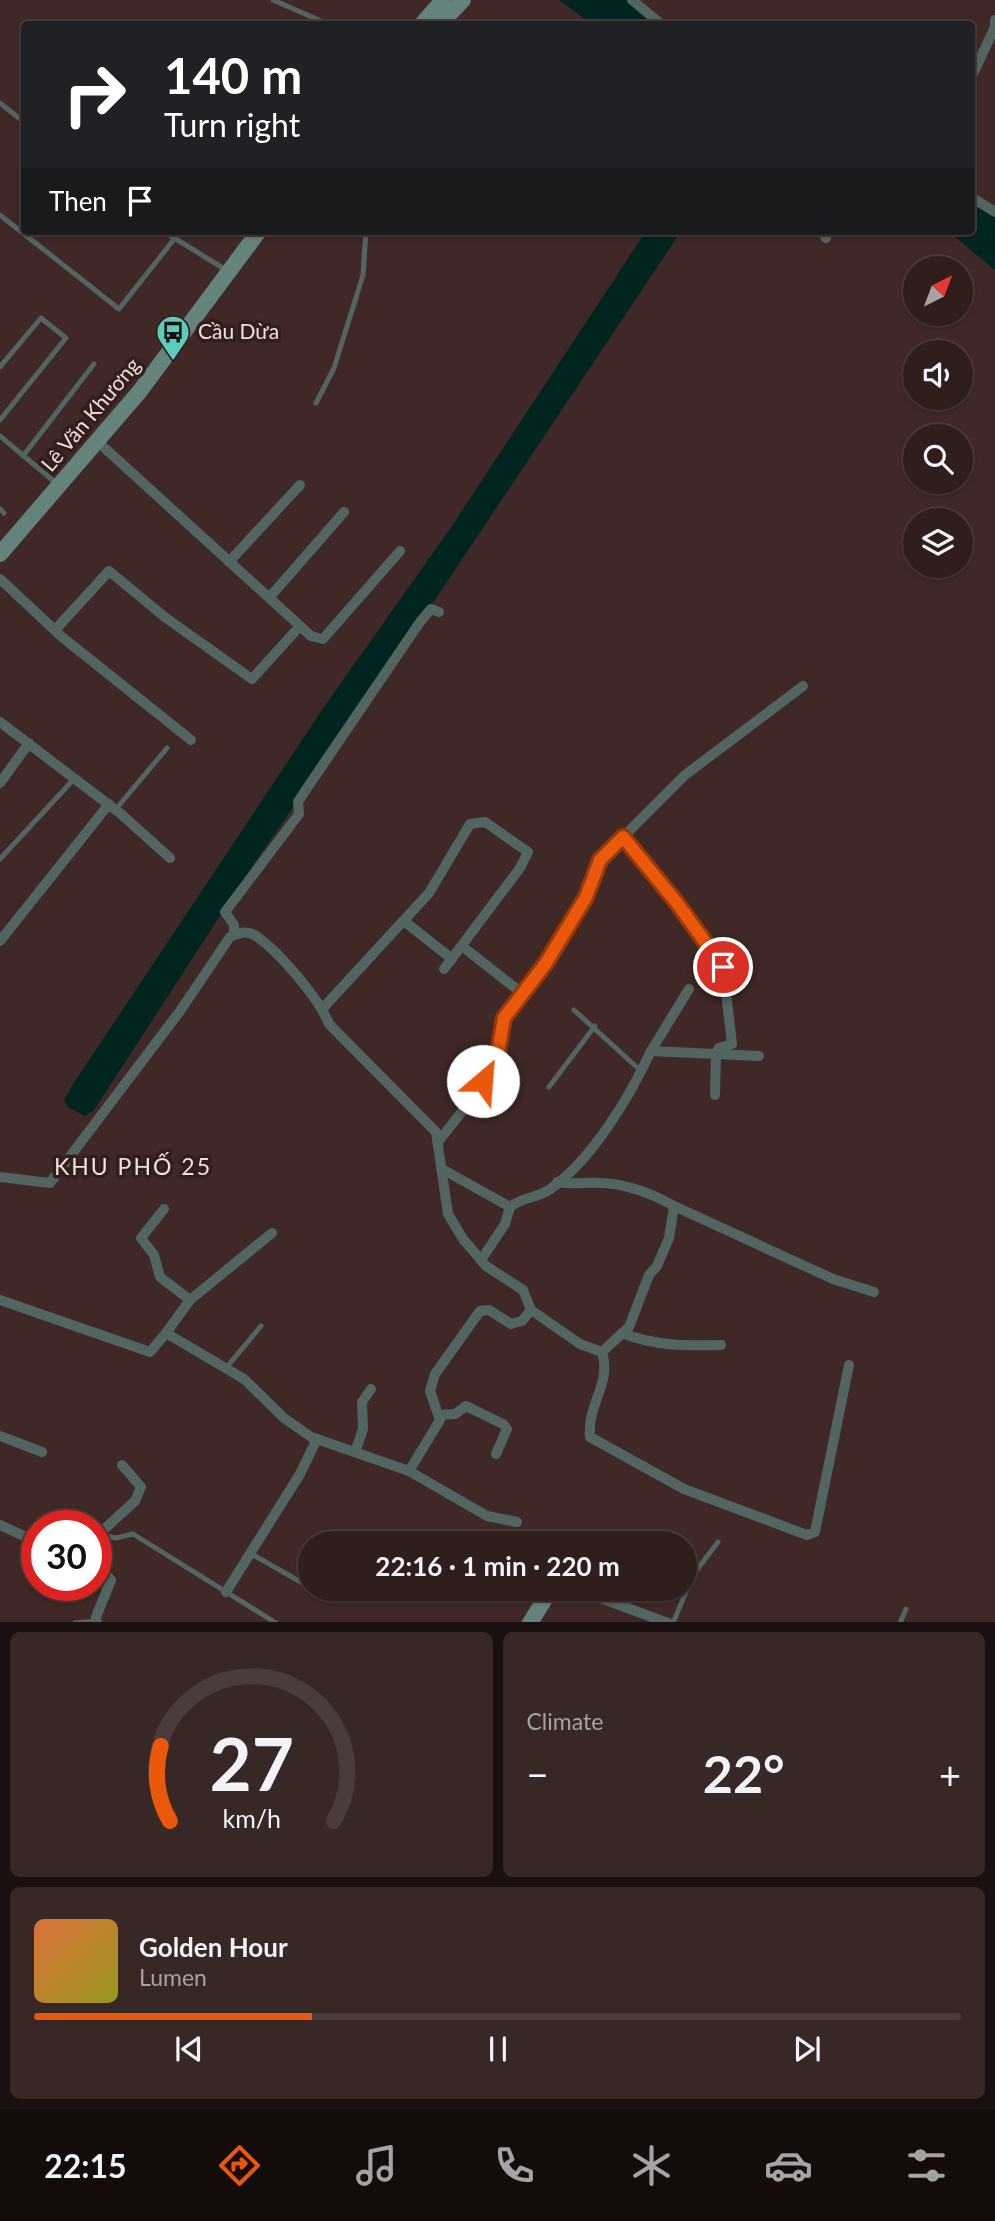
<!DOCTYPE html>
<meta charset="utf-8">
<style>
:root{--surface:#2f1e1c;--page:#372725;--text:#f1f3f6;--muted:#a7a2a3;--line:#4a3c3b;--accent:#ea580c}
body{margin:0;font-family:Lato,sans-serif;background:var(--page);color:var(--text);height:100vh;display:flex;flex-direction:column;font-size:26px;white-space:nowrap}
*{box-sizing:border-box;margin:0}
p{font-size:23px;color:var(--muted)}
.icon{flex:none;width:38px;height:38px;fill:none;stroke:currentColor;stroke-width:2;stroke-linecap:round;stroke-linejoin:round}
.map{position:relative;height:1622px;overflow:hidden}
.sheet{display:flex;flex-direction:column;gap:10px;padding:10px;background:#1a100f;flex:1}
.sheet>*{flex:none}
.guide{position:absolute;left:21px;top:21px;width:954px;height:214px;border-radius:7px;box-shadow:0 2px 5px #0004,0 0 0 2px var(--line);background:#202124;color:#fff;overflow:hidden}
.needle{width:46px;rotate:42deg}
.fabs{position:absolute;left:903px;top:256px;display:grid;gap:14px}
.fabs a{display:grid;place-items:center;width:70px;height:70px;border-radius:50%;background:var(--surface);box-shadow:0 2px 5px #0004,0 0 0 2px var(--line);font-size:35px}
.speed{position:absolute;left:21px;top:1510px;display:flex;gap:14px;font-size:35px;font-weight:700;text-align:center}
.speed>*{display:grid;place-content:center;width:91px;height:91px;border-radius:50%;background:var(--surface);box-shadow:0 2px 5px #0004,0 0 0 2px var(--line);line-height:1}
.speed .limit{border:10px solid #d22;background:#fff;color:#111}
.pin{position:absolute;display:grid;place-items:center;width:60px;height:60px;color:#fff;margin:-30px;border:4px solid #fff;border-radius:50%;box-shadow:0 2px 7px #0007}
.me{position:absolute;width:77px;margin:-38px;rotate:27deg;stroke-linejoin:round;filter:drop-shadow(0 0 5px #0008)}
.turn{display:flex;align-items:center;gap:24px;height:147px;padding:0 28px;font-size:32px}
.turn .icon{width:91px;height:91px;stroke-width:2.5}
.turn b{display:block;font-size:49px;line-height:60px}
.then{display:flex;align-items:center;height:66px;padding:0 28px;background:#0003;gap:14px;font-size:26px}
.big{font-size:52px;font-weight:700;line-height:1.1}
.sheet .widget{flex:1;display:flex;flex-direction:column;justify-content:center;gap:10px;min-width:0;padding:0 24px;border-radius:10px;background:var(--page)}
.sheet .dial{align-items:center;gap:0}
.dial svg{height:182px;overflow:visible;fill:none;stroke:var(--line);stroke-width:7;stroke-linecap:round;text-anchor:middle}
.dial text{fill:var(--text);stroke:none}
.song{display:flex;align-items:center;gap:21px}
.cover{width:84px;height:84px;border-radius:10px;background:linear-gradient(135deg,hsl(20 70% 55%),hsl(60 70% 35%))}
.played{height:7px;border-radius:4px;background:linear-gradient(90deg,var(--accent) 30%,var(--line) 30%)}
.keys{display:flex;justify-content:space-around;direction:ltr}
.heat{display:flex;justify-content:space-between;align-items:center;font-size:38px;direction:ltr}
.sheet .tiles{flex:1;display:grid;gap:10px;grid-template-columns:1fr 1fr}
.widget:last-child{grid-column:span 2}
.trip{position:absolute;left:298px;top:1531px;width:399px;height:70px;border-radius:35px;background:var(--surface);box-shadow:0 2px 5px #0004,0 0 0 2px var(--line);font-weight:700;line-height:70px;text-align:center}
.tabs{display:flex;height:112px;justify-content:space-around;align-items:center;background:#130c0b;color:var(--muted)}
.tabs .icon{width:49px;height:49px}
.tabs .active{color:var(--accent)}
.tabs b{font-size:32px;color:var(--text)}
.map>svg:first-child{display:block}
</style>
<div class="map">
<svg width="995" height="1623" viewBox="0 0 995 1623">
<rect width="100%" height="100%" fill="#3f2825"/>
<!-- water -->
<g fill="#002520">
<path d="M559,0H628L658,24H592Z"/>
<path d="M971,200L995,214V270L955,237L940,231H971Z"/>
<path d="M646,231H681L400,652L251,868L94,1110L85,1116L68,1107L64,1100L73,1084L324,707L452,526Z"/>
</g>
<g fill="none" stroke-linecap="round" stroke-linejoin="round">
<!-- lane -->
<g stroke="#526561" stroke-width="5">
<path d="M273,0L328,24"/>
<path d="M0,103L24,122"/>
<path d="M0,215L119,309L175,238"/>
<path d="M163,231L226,270"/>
<path d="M0,367L41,318L66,338L0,420"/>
<path d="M316,403L334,368L363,275L366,231"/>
<path d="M0,436L56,483"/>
<path d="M23,456L94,364"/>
<path d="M0,509L4,513"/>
<path d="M116,809L167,748"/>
<path d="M0,859L74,779"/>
<path d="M574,1010L641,1071"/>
<path d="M549,1087L595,1026"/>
<path d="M226,1368L261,1326"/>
<path d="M99,1535L116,1538L133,1534L276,1623"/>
<path d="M328,1544L330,1540"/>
<path d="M250,1553L306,1585L310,1578"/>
<path d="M75,1623L97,1621"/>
<path d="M673,1623L693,1575L718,1542"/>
<path d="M900,1623L906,1609"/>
</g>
<!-- street -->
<g stroke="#526561" stroke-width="10">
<path d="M632,0L661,24"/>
<path d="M971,78L995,27V20"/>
<path d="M971,197L995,212"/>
<path d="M822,231L826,238"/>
<path d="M97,441L311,636L323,639L400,551"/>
<path d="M229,562L300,485"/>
<path d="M0,579L62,637L191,740"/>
<path d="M269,598L344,512"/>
<path d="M55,630L109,571L166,618L252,679L300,626"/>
<path d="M0,722L121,814L170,858"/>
<path d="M0,783L29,743"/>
<path d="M623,837L677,903L723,967L732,1044L719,1048L716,1053L715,1095"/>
<path d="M404,921L452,959"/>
<path d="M234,935V925L225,912L299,814L298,802L305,791L420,622L431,609L439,612"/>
<path d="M0,941L109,804"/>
<path d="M462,946L523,994"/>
<path d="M323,1008L429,893L470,824L485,822L528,852L520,868L444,969"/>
<path d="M651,1051L689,989"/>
<path d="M438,1142L471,1100L497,1058L504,1018L546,963L586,897L600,860L685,775L803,686"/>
<path d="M442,1169L510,1207L505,1224L481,1260"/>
<path d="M0,1177L50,1183L180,1011L230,937C239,933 247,930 256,936C279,952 319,998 329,1024L436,1132L448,1214L463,1239L486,1266L523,1290L531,1310L522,1321L511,1324L489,1310L480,1311L435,1374L430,1391L440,1420L409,1471"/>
<path d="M557,1182C574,1185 585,1182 601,1183C628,1184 651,1193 674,1206"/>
<path d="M510,1207C522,1197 537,1198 549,1190C592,1160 629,1098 651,1051L759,1056"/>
<path d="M164,1209L141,1238L154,1255L160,1277L190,1300"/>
<path d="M0,1300L150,1352L166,1333L244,1379L284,1418L311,1437L409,1471L487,1516L517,1522"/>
<path d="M531,1310L580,1344L602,1352C612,1384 587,1403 590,1437L684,1489L807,1535L815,1532L849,1365"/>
<path d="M166,1333L190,1300L272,1233"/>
<path d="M622,1333C654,1346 687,1346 721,1345"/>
<path d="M602,1352L629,1327L649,1275L657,1266L669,1238L674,1206L833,1279L874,1292"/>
<path d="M439,1415L455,1414L466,1406L503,1424L507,1429L496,1454"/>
<path d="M0,1436L42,1452"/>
<path d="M355,1452L363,1429L362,1402L371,1389"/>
<path d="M0,1525L37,1542"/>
<path d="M98,1535L135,1501L141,1487L122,1465"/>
<path d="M96,1563L111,1580L96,1617L97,1623"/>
<path d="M523,1589L542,1602"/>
<path d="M576,1589L668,1623"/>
<path d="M226,1592L300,1474L317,1439"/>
</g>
<!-- secondary -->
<g stroke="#64837d" stroke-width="16">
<path d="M422,24L443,0"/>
<path d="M440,24L463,0"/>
<path d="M0,554L140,391L259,231"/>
<path d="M530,1623L551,1589"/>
</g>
</g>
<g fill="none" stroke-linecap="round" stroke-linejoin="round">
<defs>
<path id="route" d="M483,1081L497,1058L504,1018L546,963L586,897L600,860L623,837L677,903L723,967"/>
</defs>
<!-- route casing -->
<use href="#route" stroke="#983908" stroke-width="18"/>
<!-- route -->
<use href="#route" stroke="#ea580c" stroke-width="12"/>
</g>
<!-- icons -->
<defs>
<symbol id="bus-pin" viewBox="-11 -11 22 30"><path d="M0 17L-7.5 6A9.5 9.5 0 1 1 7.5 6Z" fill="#5acebd" stroke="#341e1b"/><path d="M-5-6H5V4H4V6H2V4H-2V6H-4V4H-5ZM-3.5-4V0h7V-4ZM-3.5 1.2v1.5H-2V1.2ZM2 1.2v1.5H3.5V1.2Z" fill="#111"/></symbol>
</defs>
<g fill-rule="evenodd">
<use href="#bus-pin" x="154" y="313" width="38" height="52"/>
</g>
<g text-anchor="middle" stroke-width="7" stroke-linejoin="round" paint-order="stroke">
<!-- poi labels -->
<g font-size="21" fill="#efdfdd" stroke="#341e1b" text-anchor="start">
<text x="198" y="339">Cầu Dừa</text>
</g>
<!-- street labels -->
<g font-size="21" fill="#efdfdd" stroke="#341e1b">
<text transform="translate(91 415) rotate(-50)" y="7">Lê Văn Khương</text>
</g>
<!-- neighbourhood labels -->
<g font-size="23" letter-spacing="2" fill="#efdfdd" stroke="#341e1b">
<text x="133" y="1175">KHU PHỐ 25</text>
</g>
</g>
</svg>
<div class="fabs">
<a><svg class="needle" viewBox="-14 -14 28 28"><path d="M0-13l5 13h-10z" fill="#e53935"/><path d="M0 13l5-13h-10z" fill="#a7a2a3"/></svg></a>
<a><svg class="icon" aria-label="sound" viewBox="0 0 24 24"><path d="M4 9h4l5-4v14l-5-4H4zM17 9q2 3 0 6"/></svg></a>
<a><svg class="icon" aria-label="search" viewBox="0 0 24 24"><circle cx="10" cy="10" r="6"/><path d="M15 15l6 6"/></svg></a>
<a><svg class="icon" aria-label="layers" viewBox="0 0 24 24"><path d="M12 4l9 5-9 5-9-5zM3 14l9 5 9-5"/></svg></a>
</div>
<div class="speed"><div class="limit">30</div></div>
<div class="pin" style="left:723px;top:967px;background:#d93025"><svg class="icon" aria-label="arrive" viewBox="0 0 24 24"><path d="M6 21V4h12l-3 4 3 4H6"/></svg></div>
<svg class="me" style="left:483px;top:1081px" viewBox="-20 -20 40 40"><circle r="19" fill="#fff"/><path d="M0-13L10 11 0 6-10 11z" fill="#ea580c"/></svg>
<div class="trip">22:16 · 1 min · 220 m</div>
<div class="guide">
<div class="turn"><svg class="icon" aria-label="right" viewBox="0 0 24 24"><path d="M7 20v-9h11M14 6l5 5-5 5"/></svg><div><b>140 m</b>Turn right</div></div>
<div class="then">Then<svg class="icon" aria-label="arrive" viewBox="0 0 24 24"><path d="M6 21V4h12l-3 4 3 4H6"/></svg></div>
</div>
</div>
<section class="sheet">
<div class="tiles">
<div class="widget dial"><svg viewBox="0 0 100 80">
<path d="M14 69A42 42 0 1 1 86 69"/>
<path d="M14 69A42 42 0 0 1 10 36" stroke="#ea580c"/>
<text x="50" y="56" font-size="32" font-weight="700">27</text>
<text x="50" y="72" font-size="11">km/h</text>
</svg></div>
<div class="widget"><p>Climate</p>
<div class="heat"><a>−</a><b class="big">22°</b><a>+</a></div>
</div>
<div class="widget">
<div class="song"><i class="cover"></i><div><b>Golden Hour</b><p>Lumen</p></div></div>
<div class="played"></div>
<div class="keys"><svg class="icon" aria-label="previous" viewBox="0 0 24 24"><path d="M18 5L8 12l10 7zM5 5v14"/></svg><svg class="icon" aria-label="pause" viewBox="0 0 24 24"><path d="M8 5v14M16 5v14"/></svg><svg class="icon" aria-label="next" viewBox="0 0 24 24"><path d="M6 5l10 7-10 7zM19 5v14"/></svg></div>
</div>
</div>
</section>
<nav class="tabs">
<b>22:15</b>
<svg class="icon active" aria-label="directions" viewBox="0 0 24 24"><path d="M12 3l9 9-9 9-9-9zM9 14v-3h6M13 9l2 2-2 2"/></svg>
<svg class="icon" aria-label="music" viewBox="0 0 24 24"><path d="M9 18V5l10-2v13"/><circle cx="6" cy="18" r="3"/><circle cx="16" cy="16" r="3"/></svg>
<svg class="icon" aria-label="phone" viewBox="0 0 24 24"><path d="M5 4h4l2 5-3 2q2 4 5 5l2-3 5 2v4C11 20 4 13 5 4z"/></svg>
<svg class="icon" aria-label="climate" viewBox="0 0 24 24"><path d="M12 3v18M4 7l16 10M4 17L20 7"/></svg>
<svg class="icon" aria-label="car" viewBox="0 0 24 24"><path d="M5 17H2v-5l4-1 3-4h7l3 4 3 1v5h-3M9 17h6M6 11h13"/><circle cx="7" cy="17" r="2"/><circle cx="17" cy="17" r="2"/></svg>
<svg class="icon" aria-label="filters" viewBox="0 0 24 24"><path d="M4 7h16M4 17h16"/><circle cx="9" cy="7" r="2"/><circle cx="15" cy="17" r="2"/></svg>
</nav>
